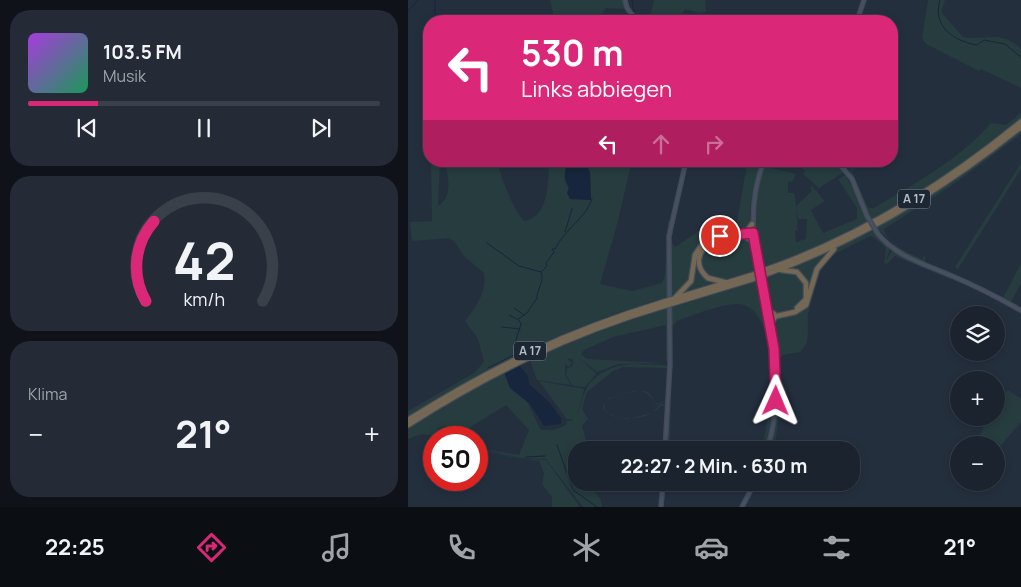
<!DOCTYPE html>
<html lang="de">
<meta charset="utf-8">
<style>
:root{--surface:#1b232e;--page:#242b36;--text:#f1f3f6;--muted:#a0a4aa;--line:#39404a;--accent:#db2777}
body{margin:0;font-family:Manrope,sans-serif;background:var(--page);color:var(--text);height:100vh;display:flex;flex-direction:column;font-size:19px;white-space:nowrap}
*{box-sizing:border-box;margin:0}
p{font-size:16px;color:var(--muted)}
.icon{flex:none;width:28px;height:28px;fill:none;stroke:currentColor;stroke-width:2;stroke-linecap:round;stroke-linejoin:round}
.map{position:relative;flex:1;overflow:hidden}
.side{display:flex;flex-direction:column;gap:10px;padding:10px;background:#0f1319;width:408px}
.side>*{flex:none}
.guide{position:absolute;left:15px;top:15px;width:475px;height:152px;border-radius:20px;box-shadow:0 2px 8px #0003,0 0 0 1px var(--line);background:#db2777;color:#fff;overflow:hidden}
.controls{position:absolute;left:542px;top:306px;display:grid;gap:10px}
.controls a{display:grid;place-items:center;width:55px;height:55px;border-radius:50%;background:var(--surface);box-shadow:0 2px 8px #0003,0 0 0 1px var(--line);font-size:25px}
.speed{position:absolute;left:15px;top:426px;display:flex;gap:10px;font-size:25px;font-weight:700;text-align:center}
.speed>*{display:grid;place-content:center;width:65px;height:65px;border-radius:50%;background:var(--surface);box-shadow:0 2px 8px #0003,0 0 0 1px var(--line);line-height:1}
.speed .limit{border:8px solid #d22;background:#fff;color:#111}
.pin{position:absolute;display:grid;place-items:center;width:42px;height:42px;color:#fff;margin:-21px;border:2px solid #fff;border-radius:50%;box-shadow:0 1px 5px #0007}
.me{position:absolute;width:55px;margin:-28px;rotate:1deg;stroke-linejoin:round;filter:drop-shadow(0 0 4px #0008)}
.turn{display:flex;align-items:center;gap:18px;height:105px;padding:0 15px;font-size:22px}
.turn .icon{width:65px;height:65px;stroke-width:2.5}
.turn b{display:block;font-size:35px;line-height:42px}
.lanes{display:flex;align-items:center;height:48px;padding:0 15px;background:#0003;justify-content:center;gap:25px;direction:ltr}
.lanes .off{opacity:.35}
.big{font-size:38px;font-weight:700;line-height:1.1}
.side .widget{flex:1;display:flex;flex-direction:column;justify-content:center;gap:8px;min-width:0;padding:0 18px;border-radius:20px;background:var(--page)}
.side .dial{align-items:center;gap:0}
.dial svg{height:130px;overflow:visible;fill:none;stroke:var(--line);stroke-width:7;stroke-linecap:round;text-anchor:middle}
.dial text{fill:var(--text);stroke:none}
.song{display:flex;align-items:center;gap:15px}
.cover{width:60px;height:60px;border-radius:8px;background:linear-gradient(135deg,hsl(280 70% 55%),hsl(150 70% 35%))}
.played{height:5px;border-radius:2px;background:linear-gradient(90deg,var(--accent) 20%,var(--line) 20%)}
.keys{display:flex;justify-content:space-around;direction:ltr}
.heat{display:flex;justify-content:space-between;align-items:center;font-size:28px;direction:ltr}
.trip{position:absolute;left:160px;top:441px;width:292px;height:50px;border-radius:20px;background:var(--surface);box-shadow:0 2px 8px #0003,0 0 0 1px var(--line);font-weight:700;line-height:50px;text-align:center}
.menu{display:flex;height:80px;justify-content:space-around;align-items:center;background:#0b0e12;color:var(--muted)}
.menu .icon{width:35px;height:35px}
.menu .on{color:var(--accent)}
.menu b{font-size:22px;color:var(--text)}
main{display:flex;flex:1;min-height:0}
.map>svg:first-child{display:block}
</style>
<main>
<section class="side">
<div class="widget">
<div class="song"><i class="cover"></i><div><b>103.5 FM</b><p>Musik</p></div></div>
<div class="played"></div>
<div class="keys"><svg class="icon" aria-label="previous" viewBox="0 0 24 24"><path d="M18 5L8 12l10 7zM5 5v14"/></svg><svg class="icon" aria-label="pause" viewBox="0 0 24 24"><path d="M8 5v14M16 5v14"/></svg><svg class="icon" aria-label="next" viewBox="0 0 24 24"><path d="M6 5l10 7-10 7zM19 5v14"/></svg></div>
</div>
<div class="widget dial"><svg viewBox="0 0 100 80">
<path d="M14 69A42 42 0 1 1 86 69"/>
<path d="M14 69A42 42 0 0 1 19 20" stroke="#db2777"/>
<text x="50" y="56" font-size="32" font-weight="700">42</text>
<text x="50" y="72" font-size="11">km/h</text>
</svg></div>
<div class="widget"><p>Klima</p>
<div class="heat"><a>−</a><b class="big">21°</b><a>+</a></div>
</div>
</section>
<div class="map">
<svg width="614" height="507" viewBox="0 0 614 507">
<rect width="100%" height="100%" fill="#242f3e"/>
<!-- green -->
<g fill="#263c3f">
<path d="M142,0H215L217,5L215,9L198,8L193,15V21H147Z"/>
<path d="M246,0H297L298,12L291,13L277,9L271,20L266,18L264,21H241Z"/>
<path d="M520,0H537L533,12L555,37C579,41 593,29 613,49V88L573,69L571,71L518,44L514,38Z"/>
<path d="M613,113V118C566,157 517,190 464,221L442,171L447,161L444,171L460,208H466C506,184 552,159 583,123L598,125Z"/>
<path d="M613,129V134L543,186L476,229C479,244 501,253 514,259L517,255V263L493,251L469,228L543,183Z"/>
<path d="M36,161H89C95,182 102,204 116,221C142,217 140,180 141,161H161L157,170L162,199L183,200L182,173L179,166L181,161H224L208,228L192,284L224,291L254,283L257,275L260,221H263L260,242V297C168,323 81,366 0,417V411L66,373L76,362L70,339L57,321C68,307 79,292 76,273L56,256L46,241L40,238L4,241L2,222L24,221L23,163L32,162L30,206C45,197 41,176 36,161Z"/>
<path d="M338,161H354L343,204L342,225L338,232C321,234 302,232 291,246C285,266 283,287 262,296V239L267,247L294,229L329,222L339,164Z"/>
<path d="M358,161H372L371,167L361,162L359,167L388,174L384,182L380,181V193H386C388,197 389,223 390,230L387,231L388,242L398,239L399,219H390L388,206L404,191L402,188L404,186L417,201L403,210L415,233L449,219V208L430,179L437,175L449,195L460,223L404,249L352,269C346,232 343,197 358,161Z"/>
<path d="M389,161H427L436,172L411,188L395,174L397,172Z"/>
<path d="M613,163V169L550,269L547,267Z"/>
<path d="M465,231L482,248L478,261L483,252L486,251L507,263L543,277L542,279L487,256L479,264L476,263L478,248L467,238L462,236C448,244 430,250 418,261C412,267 401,307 400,316C399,330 403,342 392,352L375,355L371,360C373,391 373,420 365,450H361L367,421L370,389L372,388L367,344L371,340L366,337L364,323L369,317L399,306C406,295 404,283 409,272C419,249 444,241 465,231Z"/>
<path d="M338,237L344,243L349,270C332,276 306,290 295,269C292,262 292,256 295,249L307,240Z"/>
<path d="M303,239L290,260L299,279L308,284L274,294L279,288L288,257Z"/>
<path d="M420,252L410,265L403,293L392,308L400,286L395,276L379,269Z"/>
<path d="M613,263V283L603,302L595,298Z"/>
<path d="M379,271L387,273L395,279L398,295L387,308L366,313L360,306L354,279Z"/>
<path d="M351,280C364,337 373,393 358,450H353C363,421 374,318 336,305C321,300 284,316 269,321L264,326L262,448L260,447L263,390L262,308Z"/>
<path d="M259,308L261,360L258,361V325L205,337L176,350L173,354L179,359L256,363L210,364L189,372L172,358L188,374L177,387L165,386L158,375L159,369C163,367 166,366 165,360L161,358L159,359L164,363L161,367L157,364V375L163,385L129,380L122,360L180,334Z"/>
<path d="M225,364L257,365L261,367L260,401L248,405C245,401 243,394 239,392C232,388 200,397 196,403L197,410L204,416L219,419L244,413L252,404H259L256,448L248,449L252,447L255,441L258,405L252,406C236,429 176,415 201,398C222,393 235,382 247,404L258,401L259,368L215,367L205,371L179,392L174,409L180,419L174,426L181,450H169V482L180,483L193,500L194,507H175L138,459L113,458L69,448L111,455L121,430L98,405L46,437H39L41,428L35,426L30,428L29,432L37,434L38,437L13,434L0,439V428L96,372L102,387L119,401L132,429C140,432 152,429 159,424L158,418L131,381L176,389L169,417C171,412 173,401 176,394C184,373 204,366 225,364Z"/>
<path d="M600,390L613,399V422L589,450V445H567L580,418H589V405Z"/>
<path d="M69,450L110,458L138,460L172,507H144V497L134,484L136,473L131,461Z"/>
</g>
<!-- water -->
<g fill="#17263c">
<path d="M161,161H181L179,166L182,173L183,200L162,199L159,193L161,187C154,180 157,169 161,161Z"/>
<path d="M111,365L120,376L121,384L142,403L153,418V424L136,426L122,404L102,388L96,372Z"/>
</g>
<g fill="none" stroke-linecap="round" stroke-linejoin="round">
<!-- stream -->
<g stroke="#17263c" stroke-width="1">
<path d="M27,0V21"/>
<path d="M224,0L226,14"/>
<path d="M532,0C524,26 545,41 569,45L576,40L597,44L614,58"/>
<path d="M0,11L10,0"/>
<path d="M225,21V19"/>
<path d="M157,232L164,209"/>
<path d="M79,243L111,266L133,272"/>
<path d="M106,308L116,315"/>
<path d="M101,315L109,319"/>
<path d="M94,327L112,329"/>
<path d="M107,356L108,340L113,324L110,319L119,313L129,298C129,289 137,280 133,272L139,266L138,263L146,252L144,249H147C156,230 178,218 184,199"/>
<path d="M80,368L106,355"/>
<path d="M82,380L96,373"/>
<path d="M159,420H164"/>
<path d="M149,445L165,490L189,507"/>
<path d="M118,457L137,456"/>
</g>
<defs>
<g id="secondary">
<path d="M217,0L219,8L229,21"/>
<path d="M449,21L456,0"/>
<path d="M356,161C331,223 356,286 366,348C371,382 369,418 359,450"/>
<path d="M429,161L444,179L459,216"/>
<path d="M470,234C490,258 517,264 544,276C568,286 591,298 614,311"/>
<path d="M257,450L262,364L261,236L278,161"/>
<path d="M253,507L255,482"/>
<path d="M334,507L347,482"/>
</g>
<g id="highway">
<path d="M338,233L344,224"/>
<path d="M337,236L346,242"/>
<path d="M313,238C293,242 282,263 300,278L320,283"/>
<path d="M357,270C452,237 536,185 614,121"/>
<path d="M373,270L389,272L398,283V299L389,308"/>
<path d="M359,274C453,240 536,189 614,126"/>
<path d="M268,298L344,275"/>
<path d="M266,299L283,281L287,255L295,243L312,236L345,233"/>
<path d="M266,303L345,279"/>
<path d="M358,309L366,314"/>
<path d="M360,318L387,312L398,305L409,269L426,249"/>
<path d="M361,326L367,317"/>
<path d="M0,420C84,367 160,331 255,302"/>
<path d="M0,425C84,372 161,334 256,306"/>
</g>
</defs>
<!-- secondary casing -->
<use href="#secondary" stroke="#414a57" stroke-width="5.5"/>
<!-- highway casing -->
<use href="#highway" stroke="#434c59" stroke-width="7"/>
<!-- secondary -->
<use href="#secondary" stroke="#465061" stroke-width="3"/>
<!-- highway -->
<use href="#highway" stroke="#746855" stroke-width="4.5"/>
<defs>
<path id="secondary-bridge" d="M459,216L470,234"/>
<g id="highway-bridge">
<path d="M344,275L357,270"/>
<path d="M345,279L359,274"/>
<path d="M255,302L265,299"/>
<path d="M256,306L266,303"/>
</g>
</defs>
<!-- secondary-bridge casing -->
<use href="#secondary-bridge" stroke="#414a57" stroke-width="5.5" stroke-linecap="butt"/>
<!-- highway-bridge casing -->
<use href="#highway-bridge" stroke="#434c59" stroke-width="7" stroke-linecap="butt"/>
<!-- secondary-bridge -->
<use href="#secondary-bridge" stroke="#465061" stroke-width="3"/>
<!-- highway-bridge -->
<use href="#highway-bridge" stroke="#746855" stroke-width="4.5"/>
</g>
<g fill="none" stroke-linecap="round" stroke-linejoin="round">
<defs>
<path id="route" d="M312,236L345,233L366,349L368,401"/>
</defs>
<!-- route casing -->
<use href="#route" stroke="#8e194d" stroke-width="12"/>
<!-- route -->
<use href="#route" stroke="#db2777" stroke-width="9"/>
</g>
<g text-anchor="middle" stroke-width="5" stroke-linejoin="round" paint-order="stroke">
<!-- shield labels -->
<g fill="#1d2633" stroke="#878f9c" stroke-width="1">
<rect x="490" y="189.5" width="32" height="19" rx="4"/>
<rect x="106" y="341.5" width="32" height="19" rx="4"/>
</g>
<g font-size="12" font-weight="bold" fill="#b4bcc9">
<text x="506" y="203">A 17</text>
<text x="122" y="355">A 17</text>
</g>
</g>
</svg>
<div class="controls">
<a><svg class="icon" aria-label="layers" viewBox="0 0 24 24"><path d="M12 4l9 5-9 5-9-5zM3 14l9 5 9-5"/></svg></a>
<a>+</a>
<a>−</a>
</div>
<div class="speed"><div class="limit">50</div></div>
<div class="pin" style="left:312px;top:236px;background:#d93025"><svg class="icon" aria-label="arrive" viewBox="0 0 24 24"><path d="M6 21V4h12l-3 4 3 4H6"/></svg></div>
<svg class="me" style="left:368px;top:401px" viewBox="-20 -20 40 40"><path d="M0-17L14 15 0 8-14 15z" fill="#db2777" stroke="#fff" stroke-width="4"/></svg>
<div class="trip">22:27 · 2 Min. · 630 m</div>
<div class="guide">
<div class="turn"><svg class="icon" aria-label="left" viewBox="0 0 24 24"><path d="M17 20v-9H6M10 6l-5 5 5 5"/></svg><div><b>530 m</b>Links abbiegen</div></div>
<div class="lanes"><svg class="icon" aria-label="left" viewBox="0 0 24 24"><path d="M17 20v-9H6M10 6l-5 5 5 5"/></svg><svg class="icon off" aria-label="ahead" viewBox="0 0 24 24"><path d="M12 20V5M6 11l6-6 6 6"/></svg><svg class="icon off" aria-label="right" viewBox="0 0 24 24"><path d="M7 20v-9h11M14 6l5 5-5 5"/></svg></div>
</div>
</div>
</main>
<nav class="menu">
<b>22:25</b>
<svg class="icon on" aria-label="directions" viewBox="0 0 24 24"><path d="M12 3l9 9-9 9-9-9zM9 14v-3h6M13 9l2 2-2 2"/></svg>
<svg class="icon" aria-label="music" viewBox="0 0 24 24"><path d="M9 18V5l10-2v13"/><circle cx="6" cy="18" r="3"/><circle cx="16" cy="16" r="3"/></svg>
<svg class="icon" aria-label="phone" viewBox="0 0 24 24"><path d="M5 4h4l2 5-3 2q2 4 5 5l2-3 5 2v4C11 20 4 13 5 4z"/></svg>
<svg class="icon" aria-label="climate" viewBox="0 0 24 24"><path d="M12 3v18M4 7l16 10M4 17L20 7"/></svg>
<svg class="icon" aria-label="car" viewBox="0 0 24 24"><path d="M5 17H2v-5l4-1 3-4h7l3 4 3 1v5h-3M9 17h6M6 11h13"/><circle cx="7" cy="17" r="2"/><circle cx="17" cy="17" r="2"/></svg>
<svg class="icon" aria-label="filters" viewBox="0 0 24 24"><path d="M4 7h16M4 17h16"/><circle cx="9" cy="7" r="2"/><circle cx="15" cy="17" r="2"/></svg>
<b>21°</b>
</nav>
